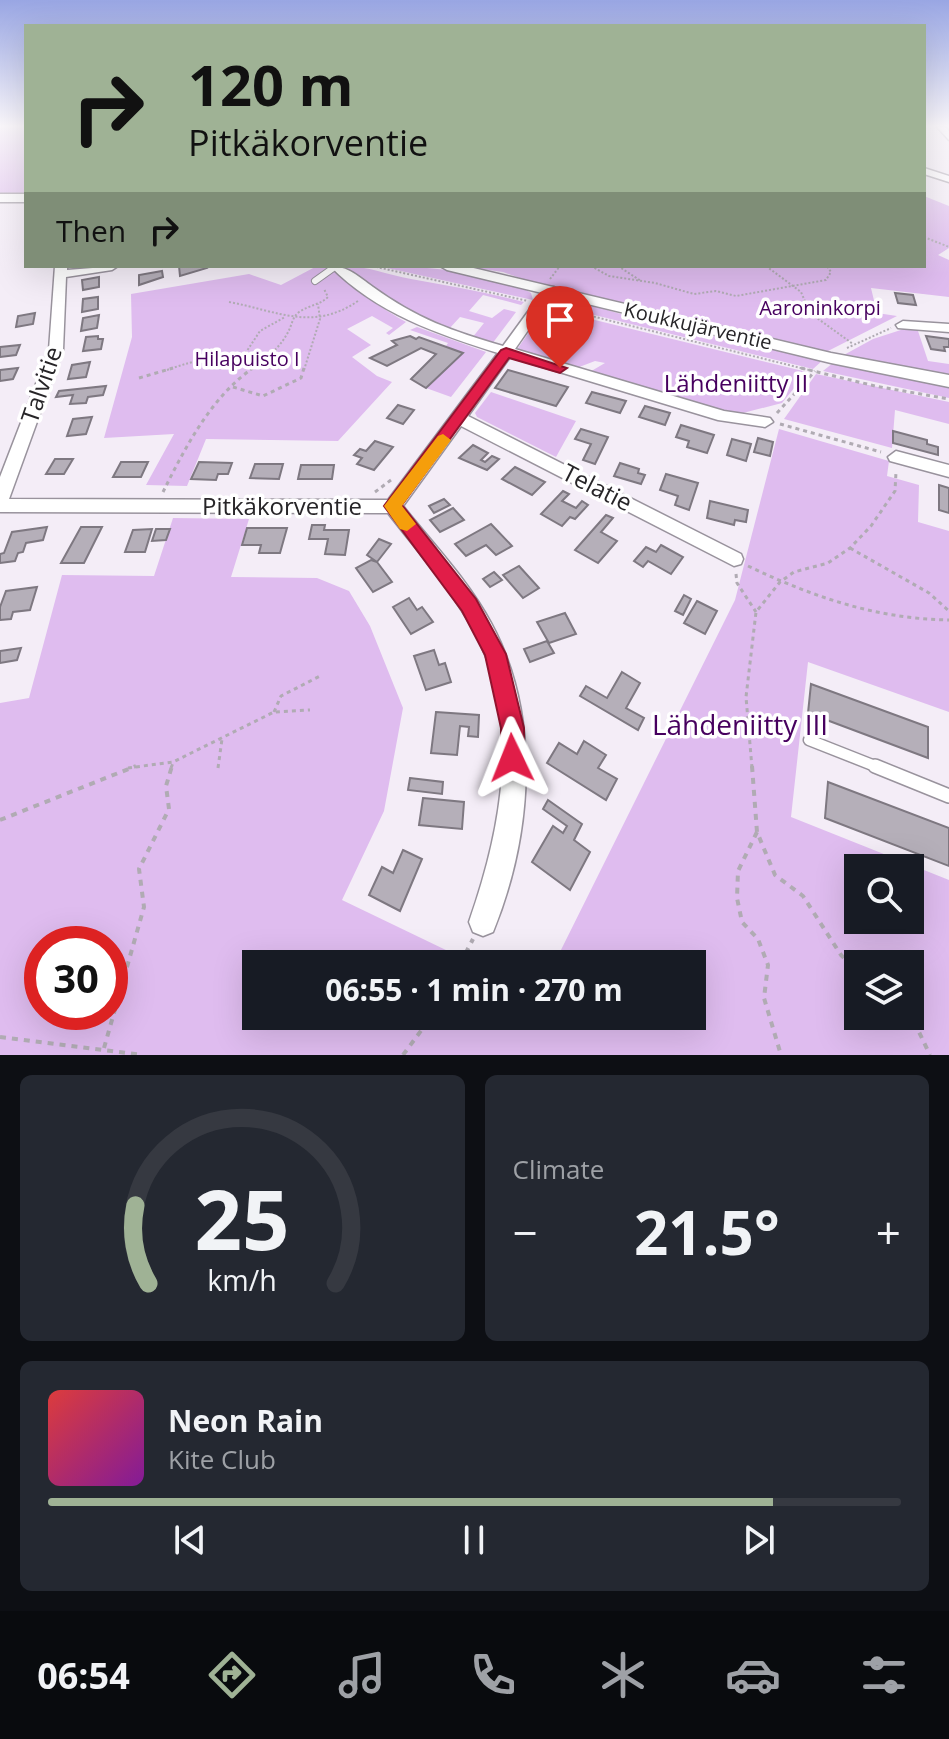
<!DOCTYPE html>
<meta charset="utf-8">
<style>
:root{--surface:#171b24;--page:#242831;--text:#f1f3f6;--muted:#9ea1a6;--line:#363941;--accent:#9fb295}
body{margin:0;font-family:"Open Sans",sans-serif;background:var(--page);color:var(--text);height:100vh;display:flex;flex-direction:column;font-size:30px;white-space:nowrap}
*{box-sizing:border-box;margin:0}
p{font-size:26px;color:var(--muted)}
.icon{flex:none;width:44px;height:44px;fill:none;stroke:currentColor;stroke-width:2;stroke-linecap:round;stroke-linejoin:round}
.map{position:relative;height:1055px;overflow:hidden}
.panel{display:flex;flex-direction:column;gap:20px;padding:20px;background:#0d0f14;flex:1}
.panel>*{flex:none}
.top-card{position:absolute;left:24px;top:24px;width:902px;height:244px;border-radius:0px;box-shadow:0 8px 32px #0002;background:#9fb295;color:#111;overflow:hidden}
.fabs{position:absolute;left:844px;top:854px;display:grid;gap:16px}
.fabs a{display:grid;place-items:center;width:80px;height:80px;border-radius:0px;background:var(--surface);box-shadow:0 8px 32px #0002;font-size:40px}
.speed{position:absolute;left:24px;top:926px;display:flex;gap:16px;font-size:40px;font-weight:700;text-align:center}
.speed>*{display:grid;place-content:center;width:104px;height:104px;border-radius:50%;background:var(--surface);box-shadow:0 8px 32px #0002;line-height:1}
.speed .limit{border:12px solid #d22;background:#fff;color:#111}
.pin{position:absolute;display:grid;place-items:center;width:68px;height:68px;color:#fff;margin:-82px -34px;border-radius:50% 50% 50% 0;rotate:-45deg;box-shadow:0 0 8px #0007}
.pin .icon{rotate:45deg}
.me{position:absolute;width:88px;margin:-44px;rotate:358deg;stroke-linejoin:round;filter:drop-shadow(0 0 6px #0008)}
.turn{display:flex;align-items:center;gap:28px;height:168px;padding:0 32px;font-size:36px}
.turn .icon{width:104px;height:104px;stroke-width:2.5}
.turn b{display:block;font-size:56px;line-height:68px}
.then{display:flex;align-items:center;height:76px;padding:0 32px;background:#0003;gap:16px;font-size:30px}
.big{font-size:60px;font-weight:700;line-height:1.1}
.panel .widget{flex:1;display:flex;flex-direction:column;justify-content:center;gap:12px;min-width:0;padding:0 28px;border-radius:12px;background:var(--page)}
.panel .dial{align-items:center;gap:0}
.dial svg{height:208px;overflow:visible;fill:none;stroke:var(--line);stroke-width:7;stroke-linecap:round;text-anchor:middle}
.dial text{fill:var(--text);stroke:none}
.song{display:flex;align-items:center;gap:24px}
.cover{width:96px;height:96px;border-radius:12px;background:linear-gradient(135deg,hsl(0 70% 55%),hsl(290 70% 35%))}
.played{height:8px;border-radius:4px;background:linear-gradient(90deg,var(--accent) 85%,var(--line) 85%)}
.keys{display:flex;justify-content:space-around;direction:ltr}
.heat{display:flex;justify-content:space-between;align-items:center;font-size:44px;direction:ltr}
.panel .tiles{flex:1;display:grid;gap:20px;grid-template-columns:1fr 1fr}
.widget:last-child{grid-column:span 2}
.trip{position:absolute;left:242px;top:950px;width:464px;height:80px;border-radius:0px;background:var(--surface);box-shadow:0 8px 32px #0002;font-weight:700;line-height:80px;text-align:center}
.dock{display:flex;height:128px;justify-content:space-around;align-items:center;background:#090b0e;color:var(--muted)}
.dock .icon{width:56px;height:56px}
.dock .on{color:var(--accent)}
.dock b{font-size:36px;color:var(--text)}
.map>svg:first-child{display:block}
</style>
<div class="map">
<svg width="949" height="1055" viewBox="0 0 949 1055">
<rect width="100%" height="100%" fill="#f4edf7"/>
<!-- green -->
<g fill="#dfbcef" fill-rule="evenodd">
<rect x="0" y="127" width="26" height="67"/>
<path d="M924,196L949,206V248L938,255L949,260V297L871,288L877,313L897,316L826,352L531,282L503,272L461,266H924Z"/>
<path d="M317,266C341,267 354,286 372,300C383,309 394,315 406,322L389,335L386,333L393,328L372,316L347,329L371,345L352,357L377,376L392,382L338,441L206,439L187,486L146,485L174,434L104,438L132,337L131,294L249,274L281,285Z"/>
<path d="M344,266C368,266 388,275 411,279C449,286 486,292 524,302L521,305L483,295L469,311L492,318L504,309L516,312L492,344L472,338L484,323L460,317L448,330L388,300Z"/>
<path d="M378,266C418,266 497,271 531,293L533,300Z"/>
<path d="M562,300H573L631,317L665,321L823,360L813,369L550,304Z"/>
<path d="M546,308L807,372L782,403L743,413L725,412L588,373L605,363L595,361L574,369L519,351L518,348Z"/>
<path d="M417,327L486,352L451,397L426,388L462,353L446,346L448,343L410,330Z"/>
<path d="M907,328L918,331L928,361L949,364V375L842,356L873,339Z"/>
<path d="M833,363L949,385V398L823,371Z"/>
<path d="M816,374L949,402V424L895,410L892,448L784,419Z"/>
<path d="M491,392L576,421L556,457L477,417L475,413Z"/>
<path d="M779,429L889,461L887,476L919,485L918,522L949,531V712L808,662L791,817L949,880V1055H0V703L29,698L62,575L154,576L173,518L249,519L231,577L317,578L349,591L370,626L403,708L384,811L342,900L475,964H256V1016H692V964H554L735,600ZM858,868H910V920H858ZM42,944H110V1012H42ZM858,964H910V1016H858Z"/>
</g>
<!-- building -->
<g fill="#b5afb9" stroke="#7e7881" stroke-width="2">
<path d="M179,266H206L207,268L180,276Z"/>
<path d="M162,271L163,277L139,285V275Z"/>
<path d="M99,277V287L83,290L82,280Z"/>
<path d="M895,293L913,295L916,305L898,303Z"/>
<path d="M98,297V309L82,312L83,299Z"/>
<path d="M35,313L33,324L16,327L18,316Z"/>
<path d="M99,315L97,328L81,331L83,318Z"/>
<path d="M98,336V339H103L101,349L83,351L86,337Z"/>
<path d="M410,336L416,339L419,337L463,353L426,388L411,379L436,354L421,348L387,366L370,358L397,345L392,341Z"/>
<path d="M926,336L949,339V347H944L945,351L931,349Z"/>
<path d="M20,345L16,355L0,357V347Z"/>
<path d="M90,362L86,377L68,379L72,365Z"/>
<path d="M18,368L13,379L0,381V370Z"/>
<path d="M508,370L568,387L556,406L495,388Z"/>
<path d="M106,386L103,395L88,397L86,403L70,404L73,395L56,397L59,391Z"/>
<path d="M592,392L626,401L620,413L586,403Z"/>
<path d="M398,405L414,410L403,424L387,418Z"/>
<path d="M645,406L670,413L665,425L639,417Z"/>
<path d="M92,417L86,434L67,436L73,419Z"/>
<path d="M681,425L714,435L707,453L687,447L689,441L676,437Z"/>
<path d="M581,429L608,437L595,464L583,460L591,444L575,439Z"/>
<path d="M893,431L927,440V444L938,447V455L893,443Z"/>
<path d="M758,438L773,442L770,456L754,452Z"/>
<path d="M732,439L751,444L746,461L727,455Z"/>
<path d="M375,441L393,447L374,470L357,464L362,458L354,455L360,449L366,451Z"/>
<path d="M473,445L488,453L481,460L485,462L492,456L499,459L487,470L459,458Z"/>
<path d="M55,459H73L64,474H46Z"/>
<path d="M121,462H148L141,477H113Z"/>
<path d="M199,462L232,463L228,474H218L216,480L191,479Z"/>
<path d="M620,463L639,469L638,473L645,475L641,484L614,476Z"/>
<path d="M255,464H283L279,479L250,478Z"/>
<path d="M301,465H334L332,479H298Z"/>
<path d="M515,467L545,482L532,495L502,479Z"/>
<path d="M666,474L698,483L689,510L675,505L678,496L660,490Z"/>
<path d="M939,485L949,488V513L939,510Z"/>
<path d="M563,491L569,494L562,501L576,508L582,501L588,505L575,519L570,517L562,526L541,514Z"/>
<path d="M444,499L450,505L434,513L429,506Z"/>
<path d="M710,501L748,510L746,522L735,520L734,525L707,518Z"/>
<path d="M453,508L464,520L440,532L430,520Z"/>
<path d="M606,515L613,518L601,532L617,541L598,563L575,550Z"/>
<path d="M491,524L512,546L496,555L486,545L466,556L455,544Z"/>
<path d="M312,525H325L324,530H349L345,555L325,554L328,539H309Z"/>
<path d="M47,527L43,540L26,543L23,552L18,553L15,561L0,563V554L4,553L12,532Z"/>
<path d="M81,527H102L84,563H61Z"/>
<path d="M247,528H287L280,553H259L261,545H242Z"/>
<path d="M152,529L145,552H125L133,530Z"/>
<path d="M156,529H170L166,540L152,541Z"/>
<path d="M379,539L391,544L377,562L367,555Z"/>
<path d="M661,545L683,557L671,574L648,561L643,567L634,561L646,547L656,552Z"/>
<path d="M371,560L377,562L392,582L373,592L356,568Z"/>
<path d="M519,566L539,588L523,598L503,575Z"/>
<path d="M494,572L502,580L490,587L483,579Z"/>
<path d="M37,587L30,610L13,612L11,619L0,620V607L6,591Z"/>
<path d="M684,595L691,599L683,615L675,611Z"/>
<path d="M409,598L417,610L422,607L433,622L411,634L393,607Z"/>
<path d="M697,601L717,611L705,634L684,623Z"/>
<path d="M565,613L576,634L549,643L537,622Z"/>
<path d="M547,641L554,653L530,662L524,649Z"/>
<path d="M21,648L17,660L0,663V651Z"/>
<path d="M434,650L439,665L445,663L451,682L426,690L414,656Z"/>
<path d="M622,672L640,683L626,708L644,718L638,730L580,696L586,686L607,698Z"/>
<path d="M811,684L928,727V758L808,713Z"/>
<path d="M436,712L479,715L478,737L468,736L469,727L460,726L457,755L431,753Z"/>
<path d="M584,741L606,755L598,768L617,779L606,800L547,763L559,743L577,754Z"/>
<path d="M410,778L443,782L442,794L408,790Z"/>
<path d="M828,782L949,828V866L825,818Z"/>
<path d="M423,798L464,802L462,829L419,825Z"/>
<path d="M548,800L582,824L574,840L590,852L570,890L532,862L553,826L563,833L567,826L543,809Z"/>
<path d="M403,850L422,859L400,911L369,895L382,867L393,873Z"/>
</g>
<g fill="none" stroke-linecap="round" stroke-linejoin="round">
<defs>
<path id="service-far2" d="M315,281L336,266"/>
<path id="service-far1" d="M809,740L880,768"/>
<path id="service" d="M875,766L949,796"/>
<g id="minor">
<path d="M937,127H945L949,131V140Z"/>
<path d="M924,168L949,176V182L924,174Z"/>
<path d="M55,266H67V270L118,266L112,270L66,277L63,350L9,499L388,500L498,353C437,334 376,313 330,266C348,266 359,277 373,287C417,319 452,331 503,346L546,287H554L556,290L515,349L724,411L770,418L773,422L765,427L718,420L510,357L468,416L741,554L743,559L741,564L734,566L461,426L403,506C433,544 468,580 491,623C542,717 532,836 493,932L483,936L473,932L469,922C501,831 523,721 474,631C451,589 418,552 388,513L0,512V477L49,350Z"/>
<path d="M903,321L949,324V332L898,328L896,325Z"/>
<path d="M896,451L949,465V477L890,461L888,457Z"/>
</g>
<g id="tertiary">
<rect x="0" y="194" width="26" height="8"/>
<path d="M440,266H465L831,353L949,375V387L831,363L447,270Z"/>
</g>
</defs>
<!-- service-far2 casing -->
<use href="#service-far2" stroke="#99939d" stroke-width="8"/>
<!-- service-far1 casing -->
<use href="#service-far1" stroke="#99939d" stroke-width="13"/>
<!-- service casing -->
<use href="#service" stroke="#99939d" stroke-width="16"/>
<!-- minor casing -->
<use href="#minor" stroke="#99939d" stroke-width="3"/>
<!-- tertiary casing -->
<use href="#tertiary" stroke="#99939d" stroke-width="3"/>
<!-- path-far2 -->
<g stroke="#b0abb3" stroke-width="2" stroke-dasharray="2 2" stroke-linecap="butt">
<path d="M924,237L949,247"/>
<path d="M372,266L528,301"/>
<path d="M591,266L609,276L655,283L694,294L716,291L736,296L826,280L831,272L827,266"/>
<path d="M618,266L641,281"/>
<path d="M766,266L801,292L810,313L853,344"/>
<path d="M550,279L560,266"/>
<path d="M229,302C278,311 312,332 358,301"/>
<path d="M555,307L809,370"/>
<path d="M847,348L891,328"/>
<path d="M241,360L260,331L285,317"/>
<path d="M167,370C198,359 222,353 252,367"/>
<path d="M250,370C264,360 279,349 287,334C292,326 292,317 299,312C309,305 320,305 328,297L324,289"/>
<path d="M304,370L320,319L318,304"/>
</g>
<!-- path-far1 -->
<g stroke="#b0abb3" stroke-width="3" stroke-dasharray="4 4" stroke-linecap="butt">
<path d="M801,368L875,386L949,399"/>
<path d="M139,378L173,368"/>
<path d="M233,387L263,396L301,378L304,368"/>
<path d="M777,413L815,371"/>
<path d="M780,424L881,452"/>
<path d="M163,492C185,448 211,397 253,368"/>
<path d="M375,492L391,480"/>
<path d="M850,548L929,593L949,611"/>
<path d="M748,566C813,597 877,619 949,620"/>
<path d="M736,574L737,583L756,612"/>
<path d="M274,712L281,696L320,676"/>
<path d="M128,768L173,762L274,712L310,710"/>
<path d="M171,768L173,763"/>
<path d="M218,768L222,739"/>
<path d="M752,768L746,697L756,612L780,582L794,572L828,563L850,548L871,526L895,491L896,472"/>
</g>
<!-- path -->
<g stroke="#b0abb3" stroke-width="4" stroke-dasharray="6 6" stroke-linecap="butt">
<path d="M752,766L757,832L775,875L803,896L841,955L858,972"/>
<path d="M0,820L136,766"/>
<path d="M757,832L738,871L737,898L742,922L758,939L768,965L764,998L781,1055"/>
<path d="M460,964L473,939"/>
<path d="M902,1016L919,1032L930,1055"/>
<path d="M0,1037L142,1055"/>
<path d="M104,1048L144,907L139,869L169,809L166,786L172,766"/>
<path d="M403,1055L432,1016"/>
</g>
<!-- service-far2 -->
<use href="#service-far2" stroke="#fff" stroke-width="6"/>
<!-- service-far1 -->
<use href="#service-far1" stroke="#fff" stroke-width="10"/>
<!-- service -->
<use href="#service" stroke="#fff" stroke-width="13"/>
<!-- minor -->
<use href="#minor" fill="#fff" fill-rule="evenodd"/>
<!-- tertiary -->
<use href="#tertiary" fill="#fff" fill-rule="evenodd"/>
</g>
<!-- sky -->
<linearGradient id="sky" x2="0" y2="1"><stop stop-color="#99a6e3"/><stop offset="0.46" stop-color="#faf7fb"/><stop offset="1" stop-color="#faf7fb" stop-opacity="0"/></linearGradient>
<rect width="949" height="274" fill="url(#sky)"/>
<!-- route -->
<path fill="#e11d48" stroke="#92132f" stroke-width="2" d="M506,348L567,368L560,373L509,358L402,505L476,599L506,654L524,728V758L521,766L512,770L504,766L501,758V728L485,655L462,611L384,506L501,350Z"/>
<!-- slow -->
<path fill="#f59e0b" d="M443,434L451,440L402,506L416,524L407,531L400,529L384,506L438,436Z"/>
<g text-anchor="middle" stroke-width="7" stroke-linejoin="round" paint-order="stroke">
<!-- far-park labels -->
<g font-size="20" fill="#47005f" stroke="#fff">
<text x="820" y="315">Aaroninkorpi</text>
<text x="247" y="366">Hilapuisto I</text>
</g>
<!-- far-street labels -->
<g font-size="20" fill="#272528" stroke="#fff">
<text transform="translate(698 326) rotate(13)" y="7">Koukkujärventie</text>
</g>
<!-- park labels -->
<g font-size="24" fill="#47005f" stroke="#fff">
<text x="736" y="392">Lähdeniitty II</text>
</g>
<!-- street labels -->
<g font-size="24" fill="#272528" stroke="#fff">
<text transform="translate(42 385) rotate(-71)" y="8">Talvitie</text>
<text transform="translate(597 488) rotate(27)" y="8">Telatie</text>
<text x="282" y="515">Pitkäkorventie</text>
</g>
<!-- near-park labels -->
<g font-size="28" fill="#47005f" stroke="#fff">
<text x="740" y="735">Lähdeniitty III</text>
</g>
</g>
</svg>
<div class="fabs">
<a><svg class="icon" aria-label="search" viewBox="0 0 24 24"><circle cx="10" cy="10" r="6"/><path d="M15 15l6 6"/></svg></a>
<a><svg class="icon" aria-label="layers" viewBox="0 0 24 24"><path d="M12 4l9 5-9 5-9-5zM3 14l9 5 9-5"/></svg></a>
</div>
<div class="speed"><div class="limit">30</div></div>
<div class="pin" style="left:560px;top:368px;background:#d93025"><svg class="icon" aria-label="arrive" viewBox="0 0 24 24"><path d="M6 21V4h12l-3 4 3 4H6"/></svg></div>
<svg class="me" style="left:512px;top:758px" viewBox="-20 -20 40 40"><path d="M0-17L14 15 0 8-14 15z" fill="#e11d48" stroke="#fff" stroke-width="4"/></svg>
<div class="trip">06:55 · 1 min · 270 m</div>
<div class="top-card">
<div class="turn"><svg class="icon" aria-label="right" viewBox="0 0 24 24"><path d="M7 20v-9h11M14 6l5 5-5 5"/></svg><div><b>120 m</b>Pitkäkorventie</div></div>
<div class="then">Then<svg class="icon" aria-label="right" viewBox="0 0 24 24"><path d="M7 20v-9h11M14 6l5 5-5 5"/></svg></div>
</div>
</div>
<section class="panel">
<div class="tiles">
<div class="widget dial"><svg viewBox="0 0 100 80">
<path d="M14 69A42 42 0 1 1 86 69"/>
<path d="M14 69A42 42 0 0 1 9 39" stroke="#9fb295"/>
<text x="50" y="56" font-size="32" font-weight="700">25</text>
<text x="50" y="72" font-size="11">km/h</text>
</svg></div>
<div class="widget"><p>Climate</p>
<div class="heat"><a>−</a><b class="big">21.5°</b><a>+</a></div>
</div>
<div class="widget">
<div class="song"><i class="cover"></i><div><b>Neon Rain</b><p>Kite Club</p></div></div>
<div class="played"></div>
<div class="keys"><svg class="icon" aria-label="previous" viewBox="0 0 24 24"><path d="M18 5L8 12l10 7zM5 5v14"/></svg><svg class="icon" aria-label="pause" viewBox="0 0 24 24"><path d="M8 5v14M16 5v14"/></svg><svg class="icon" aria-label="next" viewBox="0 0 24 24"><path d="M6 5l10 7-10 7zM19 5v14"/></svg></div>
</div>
</div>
</section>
<nav class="dock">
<b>06:54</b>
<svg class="icon on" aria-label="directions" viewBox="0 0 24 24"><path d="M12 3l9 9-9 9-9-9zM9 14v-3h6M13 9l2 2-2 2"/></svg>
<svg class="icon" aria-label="music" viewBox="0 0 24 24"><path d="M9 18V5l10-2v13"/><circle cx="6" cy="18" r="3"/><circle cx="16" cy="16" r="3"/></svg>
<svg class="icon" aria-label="phone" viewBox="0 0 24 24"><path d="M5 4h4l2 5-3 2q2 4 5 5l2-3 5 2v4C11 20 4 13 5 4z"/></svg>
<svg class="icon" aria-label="climate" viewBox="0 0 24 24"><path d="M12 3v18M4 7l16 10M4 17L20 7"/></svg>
<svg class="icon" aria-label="car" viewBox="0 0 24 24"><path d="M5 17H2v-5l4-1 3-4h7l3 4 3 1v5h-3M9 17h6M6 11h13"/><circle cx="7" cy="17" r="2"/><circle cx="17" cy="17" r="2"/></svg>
<svg class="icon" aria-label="filters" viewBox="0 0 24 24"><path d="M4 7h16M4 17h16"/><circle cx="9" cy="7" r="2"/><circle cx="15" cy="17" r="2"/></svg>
</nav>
